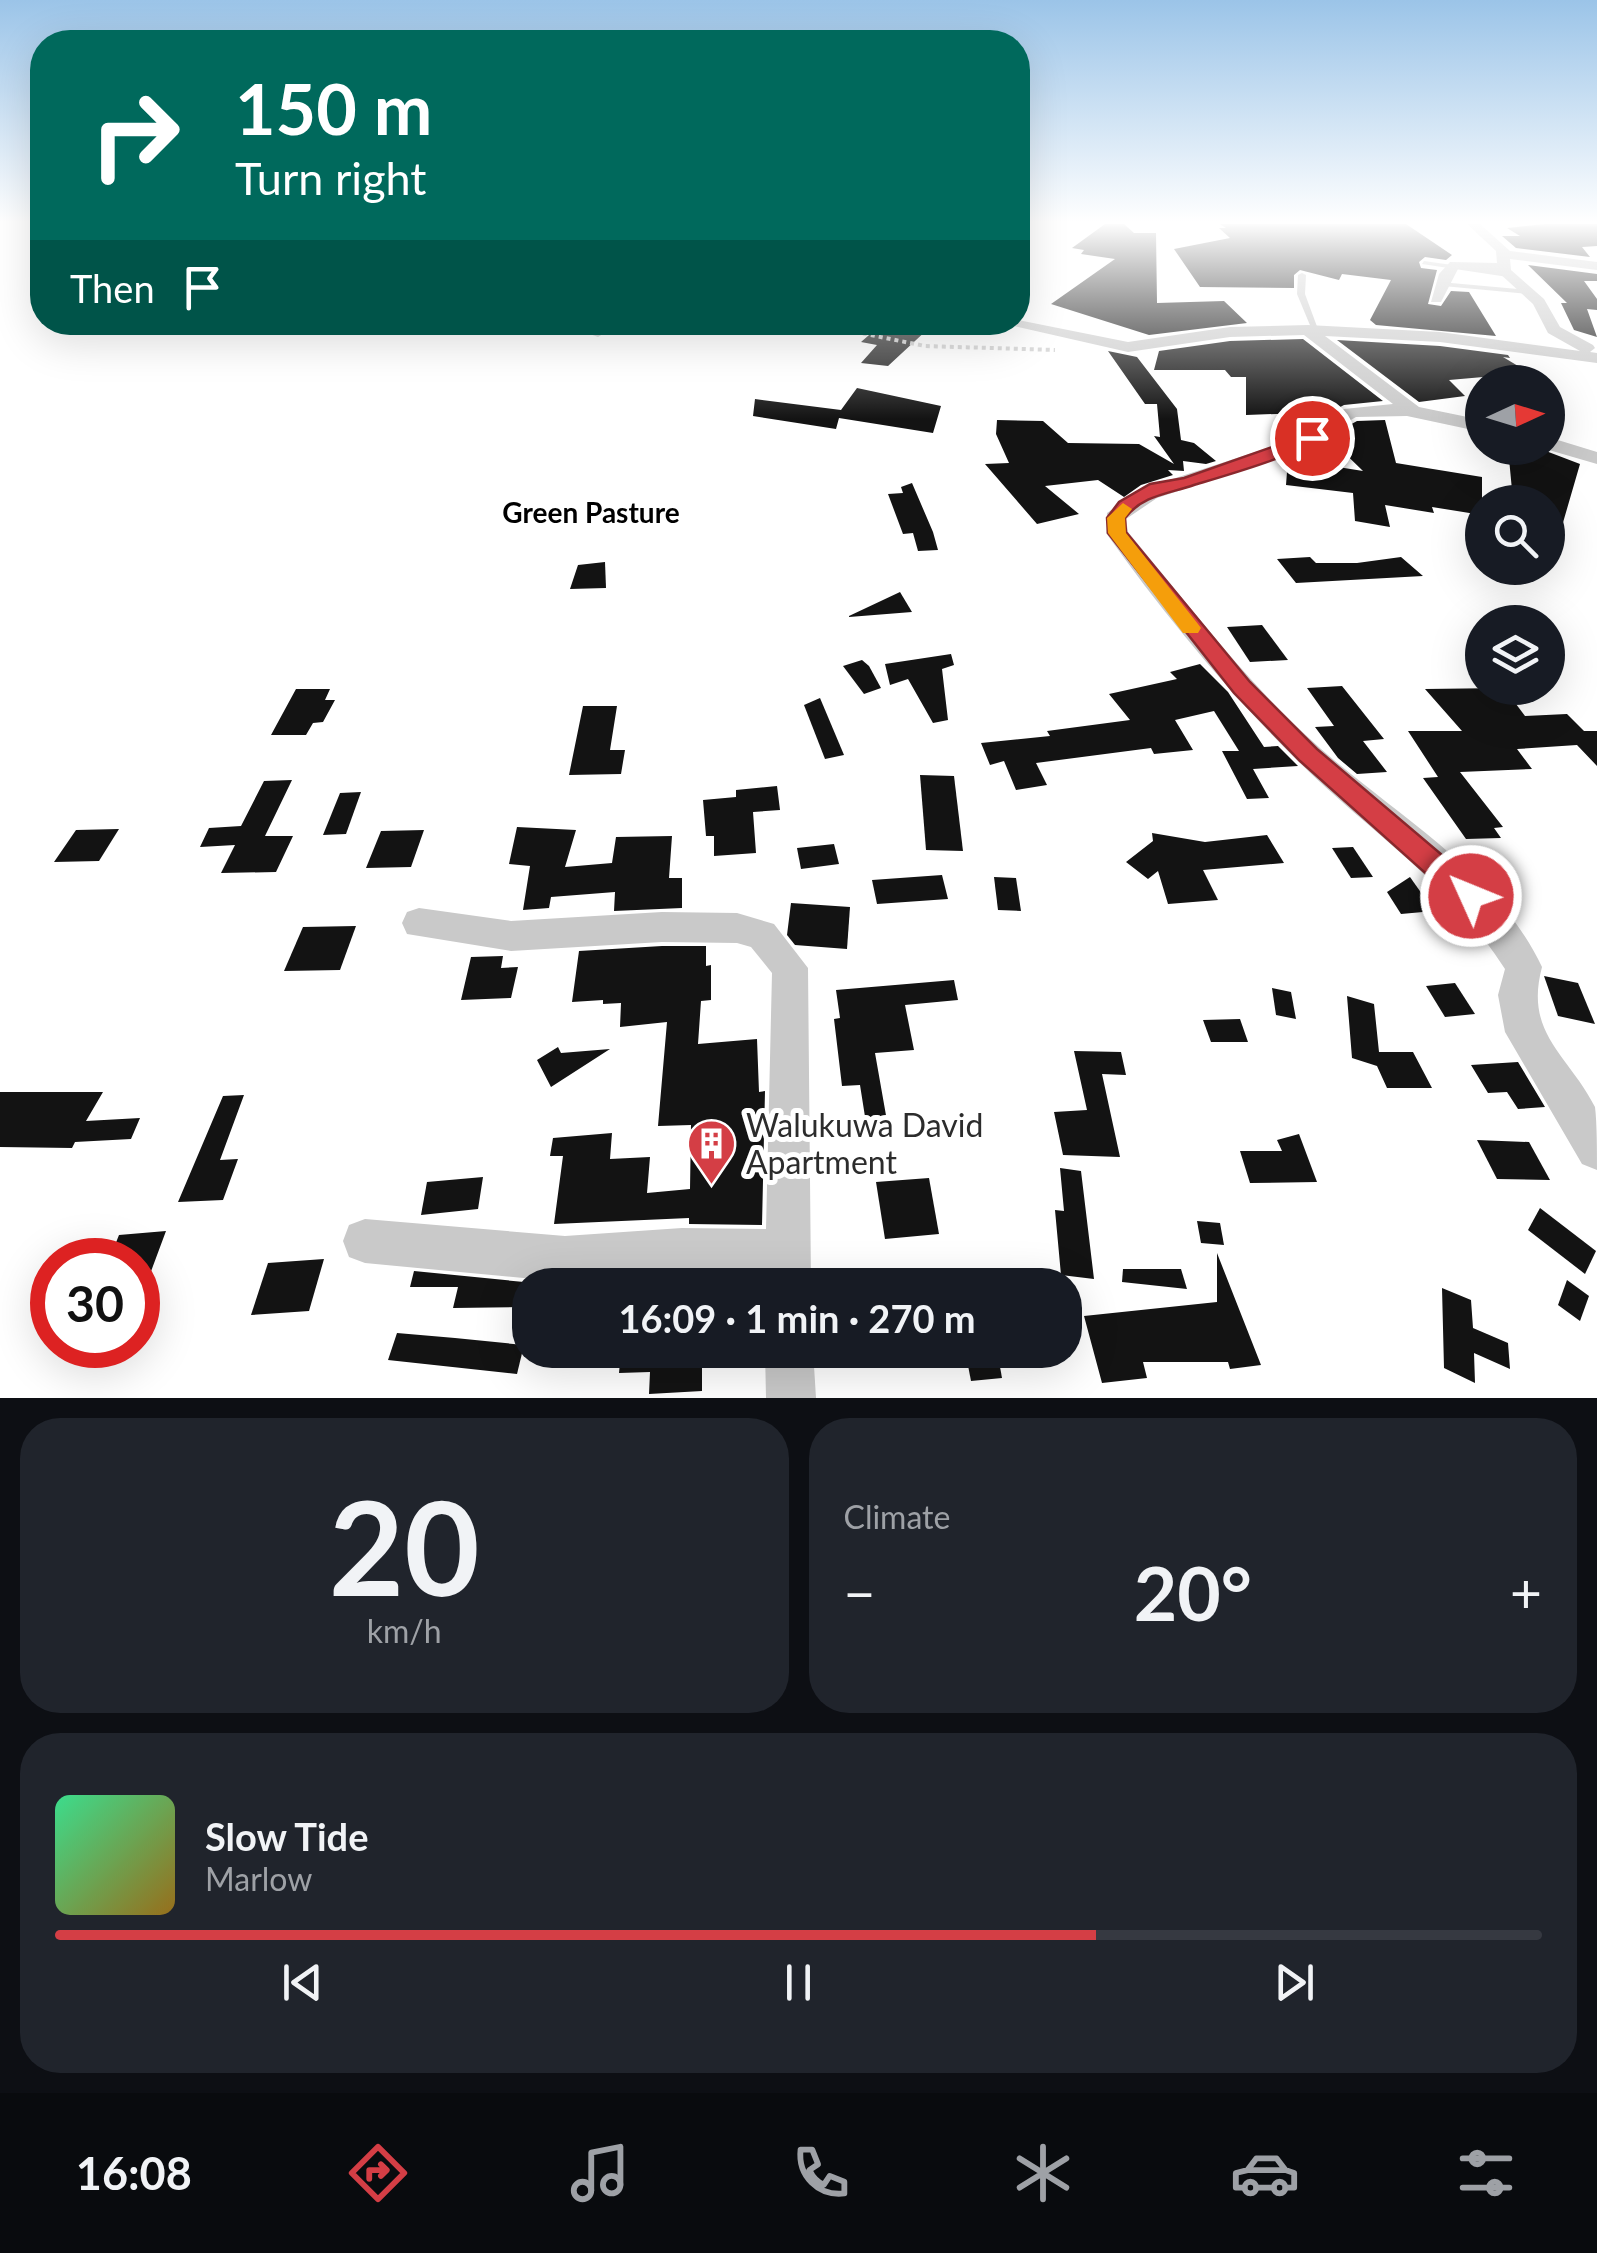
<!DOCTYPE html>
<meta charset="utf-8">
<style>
:root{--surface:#171b24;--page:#20242c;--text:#f1f3f6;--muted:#9ea1a6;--line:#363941;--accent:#d43e45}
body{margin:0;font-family:Lato,sans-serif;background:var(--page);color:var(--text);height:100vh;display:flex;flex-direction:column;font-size:38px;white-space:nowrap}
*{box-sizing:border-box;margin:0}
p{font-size:32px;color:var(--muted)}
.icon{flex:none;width:55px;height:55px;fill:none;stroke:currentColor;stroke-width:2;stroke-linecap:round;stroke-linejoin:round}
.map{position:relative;height:1398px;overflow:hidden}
.details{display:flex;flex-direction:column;gap:20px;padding:20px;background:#0d0f14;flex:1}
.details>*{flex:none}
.banner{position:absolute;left:30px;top:30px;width:1000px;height:305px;border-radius:40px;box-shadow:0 10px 40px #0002;background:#00695c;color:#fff;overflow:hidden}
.needle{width:65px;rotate:86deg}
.buttons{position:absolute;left:1465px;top:365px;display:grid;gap:20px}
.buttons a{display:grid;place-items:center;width:100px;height:100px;border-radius:50%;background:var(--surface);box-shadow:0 10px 40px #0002;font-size:50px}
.speed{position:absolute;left:30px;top:1238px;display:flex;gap:20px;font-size:50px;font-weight:700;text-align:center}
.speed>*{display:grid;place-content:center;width:130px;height:130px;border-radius:50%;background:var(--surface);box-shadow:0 10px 40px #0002;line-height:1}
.speed .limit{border:15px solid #d22;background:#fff;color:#111}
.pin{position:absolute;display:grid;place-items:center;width:85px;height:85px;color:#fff;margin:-42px;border:5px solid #fff;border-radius:50%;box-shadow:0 2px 10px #0007}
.me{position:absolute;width:110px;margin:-55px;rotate:314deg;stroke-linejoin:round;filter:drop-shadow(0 0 8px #0008)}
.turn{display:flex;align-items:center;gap:35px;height:210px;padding:0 40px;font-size:45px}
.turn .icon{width:130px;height:130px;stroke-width:2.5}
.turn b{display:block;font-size:70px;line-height:85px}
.then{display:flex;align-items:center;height:95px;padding:0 40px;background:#0003;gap:20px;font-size:38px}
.big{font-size:75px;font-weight:700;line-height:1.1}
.details .widget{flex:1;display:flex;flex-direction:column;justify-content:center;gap:15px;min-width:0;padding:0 35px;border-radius:40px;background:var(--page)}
.details .dial{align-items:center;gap:0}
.dial b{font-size:130px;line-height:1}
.song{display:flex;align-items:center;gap:30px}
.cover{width:120px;height:120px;border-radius:15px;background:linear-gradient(135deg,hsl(150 70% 55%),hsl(40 70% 35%))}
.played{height:10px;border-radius:5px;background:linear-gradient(90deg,var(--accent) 70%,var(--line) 70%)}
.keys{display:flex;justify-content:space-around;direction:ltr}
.heat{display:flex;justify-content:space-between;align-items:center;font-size:55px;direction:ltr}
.details .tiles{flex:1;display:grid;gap:20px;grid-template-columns:1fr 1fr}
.widget:last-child{grid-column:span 2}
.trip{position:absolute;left:512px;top:1268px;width:570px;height:100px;border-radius:40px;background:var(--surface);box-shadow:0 10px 40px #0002;font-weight:700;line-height:100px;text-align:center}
.tab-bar{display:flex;height:160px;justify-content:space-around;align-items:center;background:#090b0e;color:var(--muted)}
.tab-bar .icon{width:70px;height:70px}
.tab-bar .selected{color:var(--accent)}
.tab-bar b{font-size:45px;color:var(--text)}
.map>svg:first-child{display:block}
</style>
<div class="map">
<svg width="1597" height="1398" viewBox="0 0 1597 1398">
<rect width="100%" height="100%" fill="#fff"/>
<!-- building -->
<g fill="#131313">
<path d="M1105,224H1124L1134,233H1156L1157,303L1224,301L1247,323L1149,335L1051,304L1115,259L1081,254L1084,250L1072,248Z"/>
<path d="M1220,224H1406L1452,255L1446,260L1425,257L1419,262L1421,268L1437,270L1428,304L1441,306L1451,291L1469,292L1496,336L1376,325L1370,320L1391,280L1342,274L1339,280L1300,270L1294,275V288L1200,287L1174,249L1230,238L1219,228H1226Z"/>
<path d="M1545,224H1597V246L1582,247L1590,257L1516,248L1502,236H1520L1507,228Z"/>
<path d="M1528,265L1597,274V281H1584L1597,299V310L1587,309L1597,337L1574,330L1561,303H1567Z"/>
<path d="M884,322H928L929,328L888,366L861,363L877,345L861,342Z"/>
<path d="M1303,339L1383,401L1344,405L1312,422L1304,413L1246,415V377H1231L1225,370H1154L1159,351L1230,341Z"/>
<path d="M1337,340L1440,346L1508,355L1510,358L1503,357L1530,373L1449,380L1465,396L1419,402Z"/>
<path d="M1108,351L1137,357L1177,409L1181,440L1194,443L1216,461L1206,464L1183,461L1184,471L1168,470L1173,475L1141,485L1124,497L1098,480L1045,486L1079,514L1037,524L985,464L1009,463L996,434L997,420L1043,421L1068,443L1139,444L1174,464L1154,436L1160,437L1157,404H1145Z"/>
<path d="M857,388L941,406L933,433L839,418L836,429L753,416L755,399L841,410Z"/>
<path d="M1385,420L1396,463L1482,477V515L1432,507L1434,513L1385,505L1390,527L1355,521L1353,493L1286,485L1288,459L1363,471L1328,437L1357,421Z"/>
<path d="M1508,448H1538L1580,464L1553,557H1548V502L1530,501L1532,494L1512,490Z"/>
<path d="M912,483L933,532L938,550L918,551L913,533L903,534L888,494L903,493L901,487Z"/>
<path d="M1310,557L1316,563H1357L1401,557L1423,576L1296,583L1277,559Z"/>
<path d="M605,562L606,588L570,589L578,565Z"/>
<path d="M900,592L912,612L849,617V616Z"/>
<path d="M1262,625L1288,660L1250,662L1227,627Z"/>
<path d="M951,654L954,665L942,669L948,720L933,723L908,679L890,685L885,664Z"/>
<path d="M862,660L869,666L881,688L864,694L843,666Z"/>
<path d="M1200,664L1228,692L1264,747L1278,746L1298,766L1253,769L1269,798L1247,799L1222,751H1239L1214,711L1175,720L1193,750L1154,754L1151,748L1036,763L1047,785L1016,790L1004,761L990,765L981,743L1050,736L1047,731L1130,720L1109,694L1177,679L1170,672Z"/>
<path d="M1342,686L1384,739L1363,741L1387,772L1357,774L1338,758L1315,727L1334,726L1307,688Z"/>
<path d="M1504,688L1525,716L1567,714L1584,731H1597V766L1577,745L1517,749L1532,769L1460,772L1503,827L1494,828L1501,838L1466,839L1423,778L1438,777L1408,731H1462L1425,689Z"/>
<path d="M296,689H330L325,700H335L323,722L313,723L306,735H271Z"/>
<path d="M820,698L844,755L825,759L804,705Z"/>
<path d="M583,706H617L610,750H625L621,774L569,775Z"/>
<path d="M920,775L954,776L963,851L926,850Z"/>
<path d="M292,780L265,836H293L276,872L221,873L235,845L200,847L209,828L241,826L264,781Z"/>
<path d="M777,786L780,810L753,812L756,853L714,856V836H706L703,800L736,797V790Z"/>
<path d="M361,792L346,834L323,835L340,793Z"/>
<path d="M517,827L576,830L565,867L612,863L616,837L672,836L669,878H682V908L614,911L615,892L551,897L549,908L523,910L530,866L509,864Z"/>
<path d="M119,829L99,861L54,862L76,830Z"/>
<path d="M424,830L411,867L366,868L381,831Z"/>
<path d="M1152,833L1205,842L1267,835L1284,863L1203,870L1218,900L1168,904L1158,871L1148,879L1126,862L1153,841Z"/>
<path d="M834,844L839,864L801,869L797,848Z"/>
<path d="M1353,847L1373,877L1351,878L1332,848Z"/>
<path d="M942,875L948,899L877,904L872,880Z"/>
<path d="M994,877L1016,878L1021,911L998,910Z"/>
<path d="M1410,877L1434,911L1401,914L1387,892Z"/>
<path d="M791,903L850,907L847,949L795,945L787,935Z"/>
<path d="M356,926L340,970L284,971L303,927Z"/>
<path d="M662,946H706V966L711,965V1000L701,1001L698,1044L757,1039L759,1092L765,1091L762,1225L689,1224V1218L554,1224L563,1156H550L553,1138L612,1133L610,1159L650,1157L647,1193L690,1189L691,1125L658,1126L667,1022L620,1027L621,1003L603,1004V1000L572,1002L579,951Z"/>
<path d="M503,956L501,968L518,967L511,998L461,1000L471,957Z"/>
<path d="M1544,976L1578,983L1595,1024L1558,1016Z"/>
<path d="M954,980L958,1000L905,1005L914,1050L875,1053L887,1121L866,1123L860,1085L842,1086L834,1019L840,1018L836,990Z"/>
<path d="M1455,983L1475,1014L1445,1017L1426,986Z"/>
<path d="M1272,988L1291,992L1296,1019L1276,1015Z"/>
<path d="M1347,996L1374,1004L1379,1052H1413L1432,1088H1387L1377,1066L1352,1058Z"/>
<path d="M1240,1019L1248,1042H1211L1203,1020Z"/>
<path d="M558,1047L561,1053L610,1049L551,1087L537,1060Z"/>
<path d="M1074,1051L1121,1052L1126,1075L1102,1074L1120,1157L1063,1155L1054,1112L1087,1110Z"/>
<path d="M1518,1062L1545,1107L1518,1109L1507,1092L1488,1093L1471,1065Z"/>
<path d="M0,1092H103L86,1121L140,1118L131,1139L75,1142L72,1148L0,1147Z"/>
<path d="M244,1095L220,1160L238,1159L223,1200L178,1202L223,1096Z"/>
<path d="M1299,1134L1317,1182L1250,1183L1240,1151H1282L1277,1140Z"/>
<path d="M1477,1140L1529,1142L1550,1180L1497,1179Z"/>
<path d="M1060,1168L1081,1171L1094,1279L1061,1275L1055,1210L1064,1211Z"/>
<path d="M483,1177L478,1209L421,1215L427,1182Z"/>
<path d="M929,1178L939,1234L885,1239L876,1182Z"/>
<path d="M1540,1208L1596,1251L1585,1274L1528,1230Z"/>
<path d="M1197,1221L1220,1223L1224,1245L1201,1243Z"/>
<path d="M166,1231L140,1301L138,1300V1260H109L119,1235Z"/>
<path d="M1217,1253L1261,1365L1230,1369L1228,1362H1143L1147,1378L1102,1383L1084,1316L1217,1302Z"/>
<path d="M324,1259L309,1311L251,1315L268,1263Z"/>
<path d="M1123,1269H1181L1187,1289L1122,1282Z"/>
<path d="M414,1271L524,1282L520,1307L453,1308L458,1287H410Z"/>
<path d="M1567,1280L1589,1296L1580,1321L1558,1305Z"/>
<path d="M1442,1288L1471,1300L1473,1328L1508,1343L1510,1369L1474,1353L1475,1383L1444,1368Z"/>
<path d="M397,1333L455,1338L524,1345L517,1374L388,1360Z"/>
<path d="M621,1350H702V1391L649,1394L650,1372L619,1373Z"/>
<path d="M965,1350H997L1002,1378L971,1381Z"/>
</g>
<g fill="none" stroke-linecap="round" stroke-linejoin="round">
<!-- path-far1 -->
<path stroke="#c9c9c9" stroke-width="2.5" stroke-dasharray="2.5 2.5" stroke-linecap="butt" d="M807,322L829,326"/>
<!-- path -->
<path stroke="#c9c9c9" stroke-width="4" stroke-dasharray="4 4" stroke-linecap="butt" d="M816,324L925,346L1055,350"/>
<!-- service -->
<g fill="#c9c9c9" fill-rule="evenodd">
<path d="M1424,261L1508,273L1512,275L1508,277L1422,264Z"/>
<path d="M1302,273L1306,275L1305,294L1319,332L1312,330L1297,294L1298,275Z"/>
<path d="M1440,282L1528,290L1532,292L1528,294L1443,286H1440Z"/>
</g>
<!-- minor -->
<g fill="#c9c9c9" fill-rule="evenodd">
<path d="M35,224H42V228L37,227Z"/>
<path d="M1467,224H1480L1510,251L1597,262V270L1510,259L1511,270L1544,299L1560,327L1593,345L1595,348L1590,352L1597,353V363L1440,342L1325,336L1419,407L1482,420V432L1407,416L1356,417L1293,453L1157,498L1126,519L1128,532C1190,606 1248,685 1321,749C1396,815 1498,873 1542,967C1524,1034 1568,1054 1595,1107C1597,1123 1597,1152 1597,1170L1582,1164L1505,1032L1498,995L1505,969C1451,883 1368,831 1297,760C1227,691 1163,613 1106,533L1107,513L1142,489L1280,444L1344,409L1393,404L1304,335L1230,337L1128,352L996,322L1018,320L1128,342L1230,327L1308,325L1440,332L1580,351L1548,333L1533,304L1498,272L1458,269L1441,302H1431L1439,274L1450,262L1497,263L1496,251Z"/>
<path d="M558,322H583L606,332L598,337Z"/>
<path d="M1548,437L1597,452V464L1542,448H1548Z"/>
<path d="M419,908L511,921L662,912L737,913L774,924L808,968L811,1285H765V1274H682L565,1282L365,1263L349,1257L343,1241L349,1225L365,1219L565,1236L682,1228L766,1229L772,973L751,947L737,943L662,942L511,951L407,934L402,923L407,912Z"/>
<path d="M765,1350H813L816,1398H766Z"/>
</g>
</g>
<!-- sky -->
<linearGradient id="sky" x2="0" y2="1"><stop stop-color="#9bc4e8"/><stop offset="0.53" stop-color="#fff"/><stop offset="1" stop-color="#fff" stop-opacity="0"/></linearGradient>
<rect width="1597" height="419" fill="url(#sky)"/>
<!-- route -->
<path fill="#d43e45" stroke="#8a282d" stroke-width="2.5" d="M1306,435L1319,438C1298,455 1224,476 1194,485C1168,494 1143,495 1125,518L1126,532L1250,682L1317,749L1481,888L1485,896L1481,905L1471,908L1461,905L1300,761L1234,693L1108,533L1107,518L1119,502L1150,484L1184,478Z"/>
<!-- slow -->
<path fill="#f59e0b" d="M1123,503L1132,509L1125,518L1126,533L1198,624L1201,628L1198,633H1183L1108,533L1107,518Z"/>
<!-- icons -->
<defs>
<symbol id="building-pin" viewBox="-11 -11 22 30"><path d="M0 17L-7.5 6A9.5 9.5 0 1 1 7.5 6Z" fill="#d43e45" stroke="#fff"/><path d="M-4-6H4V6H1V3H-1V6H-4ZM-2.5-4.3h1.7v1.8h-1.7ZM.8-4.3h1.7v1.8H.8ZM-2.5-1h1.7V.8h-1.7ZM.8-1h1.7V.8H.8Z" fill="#fff"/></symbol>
</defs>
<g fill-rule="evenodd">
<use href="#building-pin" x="684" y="1116" width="55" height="75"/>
</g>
<g text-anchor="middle" stroke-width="10" stroke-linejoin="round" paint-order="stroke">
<!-- far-quarter labels -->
<g font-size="28" font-weight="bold" fill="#000" stroke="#fff">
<text x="591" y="523">Green Pasture</text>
</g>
<!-- near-poi labels -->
<g font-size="32" fill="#2c2c2c" stroke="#fff" text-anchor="start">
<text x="746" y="1137">Walukuwa David<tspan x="746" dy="37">Apartment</tspan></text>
</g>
</g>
</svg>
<div class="buttons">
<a><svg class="needle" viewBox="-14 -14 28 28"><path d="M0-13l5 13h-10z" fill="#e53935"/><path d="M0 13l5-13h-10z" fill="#9ea1a6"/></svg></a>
<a><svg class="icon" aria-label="search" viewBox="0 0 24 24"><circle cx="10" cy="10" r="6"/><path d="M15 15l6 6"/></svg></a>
<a><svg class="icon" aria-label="layers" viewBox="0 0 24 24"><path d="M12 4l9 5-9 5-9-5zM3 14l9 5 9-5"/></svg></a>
</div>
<div class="speed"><div class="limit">30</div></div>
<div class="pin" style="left:1312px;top:438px;background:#d93025"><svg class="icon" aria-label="arrive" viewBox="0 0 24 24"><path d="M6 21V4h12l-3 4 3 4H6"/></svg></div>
<svg class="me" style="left:1471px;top:896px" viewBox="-20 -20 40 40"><circle r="17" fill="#d43e45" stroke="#fff" stroke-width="3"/><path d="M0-11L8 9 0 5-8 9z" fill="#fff"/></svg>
<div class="trip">16:09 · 1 min · 270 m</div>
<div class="banner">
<div class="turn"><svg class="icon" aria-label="right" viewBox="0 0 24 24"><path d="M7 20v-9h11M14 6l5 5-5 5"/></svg><div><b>150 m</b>Turn right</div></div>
<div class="then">Then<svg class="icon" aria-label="arrive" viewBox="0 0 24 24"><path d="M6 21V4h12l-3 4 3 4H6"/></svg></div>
</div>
</div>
<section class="details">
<div class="tiles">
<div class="widget dial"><b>20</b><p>km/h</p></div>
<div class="widget"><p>Climate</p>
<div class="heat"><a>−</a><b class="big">20°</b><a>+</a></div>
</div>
<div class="widget">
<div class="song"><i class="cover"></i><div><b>Slow Tide</b><p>Marlow</p></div></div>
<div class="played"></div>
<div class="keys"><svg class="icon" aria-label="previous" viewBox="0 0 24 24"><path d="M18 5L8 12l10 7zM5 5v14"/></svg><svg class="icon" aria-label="pause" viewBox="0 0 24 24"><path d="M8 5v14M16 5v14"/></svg><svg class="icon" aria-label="next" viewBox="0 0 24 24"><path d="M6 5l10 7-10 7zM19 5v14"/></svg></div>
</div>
</div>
</section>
<nav class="tab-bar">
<b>16:08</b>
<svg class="icon selected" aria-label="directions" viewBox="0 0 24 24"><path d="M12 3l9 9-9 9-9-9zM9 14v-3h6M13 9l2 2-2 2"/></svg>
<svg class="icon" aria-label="music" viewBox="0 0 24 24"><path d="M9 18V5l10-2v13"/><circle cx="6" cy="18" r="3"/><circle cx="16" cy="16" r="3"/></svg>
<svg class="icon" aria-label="phone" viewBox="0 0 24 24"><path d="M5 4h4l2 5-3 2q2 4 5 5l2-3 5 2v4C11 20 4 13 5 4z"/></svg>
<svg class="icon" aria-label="climate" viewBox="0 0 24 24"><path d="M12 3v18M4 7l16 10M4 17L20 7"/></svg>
<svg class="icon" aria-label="car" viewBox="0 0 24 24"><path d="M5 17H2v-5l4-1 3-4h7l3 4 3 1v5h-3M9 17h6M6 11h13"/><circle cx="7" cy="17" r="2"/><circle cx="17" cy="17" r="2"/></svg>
<svg class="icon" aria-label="filters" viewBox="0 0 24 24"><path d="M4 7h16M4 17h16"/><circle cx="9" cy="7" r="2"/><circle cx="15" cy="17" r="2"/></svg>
</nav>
